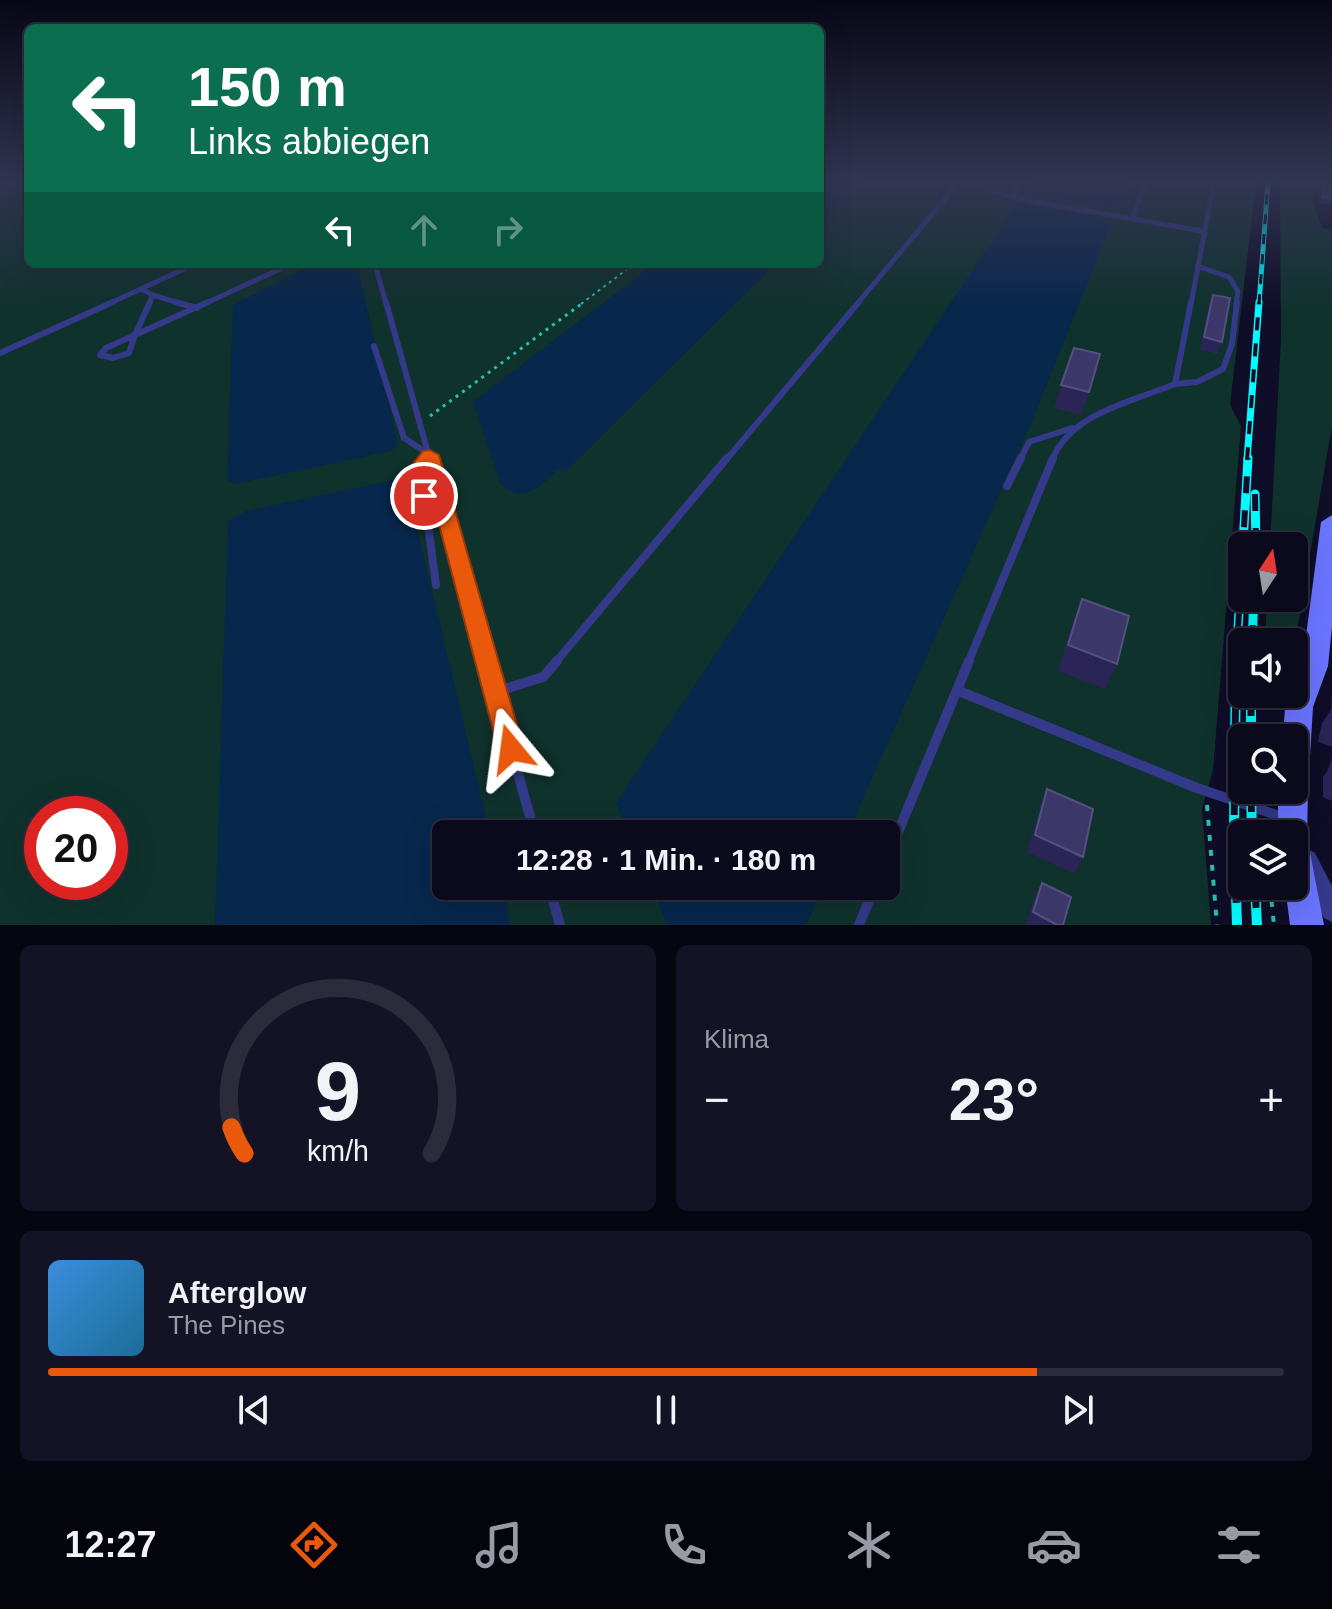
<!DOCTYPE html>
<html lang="de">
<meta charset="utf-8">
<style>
:root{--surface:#0b0a1d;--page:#141326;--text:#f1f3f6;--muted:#9a9aa4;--line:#2b2b3b;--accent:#ea580c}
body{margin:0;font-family:Arial,sans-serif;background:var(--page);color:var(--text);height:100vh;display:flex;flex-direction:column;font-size:30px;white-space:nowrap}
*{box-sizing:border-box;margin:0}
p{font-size:26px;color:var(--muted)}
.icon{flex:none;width:44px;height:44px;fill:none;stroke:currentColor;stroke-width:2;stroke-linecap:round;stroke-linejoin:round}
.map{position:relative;height:925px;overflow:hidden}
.details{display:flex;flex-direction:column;gap:20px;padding:20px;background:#060610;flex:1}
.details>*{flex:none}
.banner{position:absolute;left:24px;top:24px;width:800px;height:244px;border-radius:12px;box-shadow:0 8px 32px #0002,0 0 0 2px var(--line);background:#0b6e4f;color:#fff;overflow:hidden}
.needle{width:52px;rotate:12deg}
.fabs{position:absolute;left:1228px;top:532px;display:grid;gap:16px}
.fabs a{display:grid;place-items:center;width:80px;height:80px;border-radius:12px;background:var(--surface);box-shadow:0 8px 32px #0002,0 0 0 2px var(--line);font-size:40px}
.speed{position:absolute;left:24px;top:796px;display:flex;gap:16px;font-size:40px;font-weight:700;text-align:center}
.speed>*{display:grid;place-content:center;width:104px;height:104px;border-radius:50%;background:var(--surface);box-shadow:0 8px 32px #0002,0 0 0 2px var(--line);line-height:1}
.speed .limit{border:12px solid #d22;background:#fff;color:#111}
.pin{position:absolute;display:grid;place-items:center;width:68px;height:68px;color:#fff;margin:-34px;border:4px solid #fff;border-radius:50%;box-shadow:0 2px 8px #0007}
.me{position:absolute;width:88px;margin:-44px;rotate:344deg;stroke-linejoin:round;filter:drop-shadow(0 0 6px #0008)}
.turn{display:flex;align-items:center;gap:28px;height:168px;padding:0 32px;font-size:36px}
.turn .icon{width:104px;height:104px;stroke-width:2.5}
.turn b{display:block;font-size:56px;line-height:68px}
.lanes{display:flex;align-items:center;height:76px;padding:0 32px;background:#0003;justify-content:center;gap:40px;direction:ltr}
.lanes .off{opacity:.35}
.big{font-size:60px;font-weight:800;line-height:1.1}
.details .card{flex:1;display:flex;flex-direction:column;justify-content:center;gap:12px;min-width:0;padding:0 28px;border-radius:12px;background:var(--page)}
.details .dial{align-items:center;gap:0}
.dial svg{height:208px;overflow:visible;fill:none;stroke:var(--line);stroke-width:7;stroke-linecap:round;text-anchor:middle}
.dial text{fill:var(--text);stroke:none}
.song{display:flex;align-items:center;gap:24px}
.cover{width:96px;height:96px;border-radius:12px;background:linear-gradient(135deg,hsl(210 70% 55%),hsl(200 70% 35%))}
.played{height:8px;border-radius:4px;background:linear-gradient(90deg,var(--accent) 80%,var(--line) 80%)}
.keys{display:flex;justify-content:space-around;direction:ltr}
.heat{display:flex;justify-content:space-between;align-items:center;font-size:44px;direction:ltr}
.details .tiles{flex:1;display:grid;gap:20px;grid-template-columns:1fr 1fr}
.card:last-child{grid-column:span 2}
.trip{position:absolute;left:432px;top:820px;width:468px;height:80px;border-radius:12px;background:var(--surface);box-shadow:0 8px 32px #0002,0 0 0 2px var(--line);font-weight:800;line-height:80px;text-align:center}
.menu{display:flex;height:128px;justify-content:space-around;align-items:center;background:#04040c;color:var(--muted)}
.menu .icon{width:56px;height:56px}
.menu .on{color:var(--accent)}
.menu b{font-size:36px;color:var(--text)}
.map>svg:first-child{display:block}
</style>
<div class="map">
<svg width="1332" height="925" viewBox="0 0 1332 925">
<rect width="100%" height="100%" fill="#0f0d27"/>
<!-- green -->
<g fill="#0f322d" fill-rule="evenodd">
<path d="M0,182H28V264H820V182H1256L1230,405L1241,426L1213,770L1202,809L1211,925H0ZM42,814H110V882H42ZM446,834H886V886H446Z"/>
<path d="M1280,182H1323L1327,188L1319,187L1312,200L1322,228L1332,230V426L1294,648V642H1265L1267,598H1294V546H1270L1281,339Z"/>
</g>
<!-- water -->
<g fill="#07274c">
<path d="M820,182H863L820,224Z"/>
<path d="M1029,182H1128L1119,206L1111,208L1031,194L1024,190Z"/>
<path d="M1021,204L1102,218L1111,225L1029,428L847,834H629L616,803L1016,205Z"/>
<path d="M313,264H357L398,445L391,451L235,484L227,481L233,305Z"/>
<path d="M654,264L774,265L566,471L558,469C541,486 522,506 500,483L473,402Z"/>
<path d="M394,480L406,482L490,834H446V886H502L511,925H215L228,521L246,511Z"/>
<path d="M651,886H824L806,925H667Z"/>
</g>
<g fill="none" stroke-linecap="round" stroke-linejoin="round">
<!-- path-far2 -->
<path stroke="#24c2aa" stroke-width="2" stroke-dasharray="3 4" stroke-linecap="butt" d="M581,304L634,264"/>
<!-- path-far1 -->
<path stroke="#24c2aa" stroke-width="3" stroke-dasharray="3 5" stroke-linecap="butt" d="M430,416L584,302"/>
<!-- path -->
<g stroke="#24c2aa" stroke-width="4" stroke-dasharray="6 9" stroke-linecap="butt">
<path d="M1207,805L1217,925"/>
<path d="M1268,824V834"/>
<path d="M1270,886L1274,925"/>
</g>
<!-- lane-far3 -->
<g stroke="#34398a" stroke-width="5">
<path d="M964,182L1020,199L1202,231"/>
<path d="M861,186L865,182"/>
<path d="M1020,199L1014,190L1023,182"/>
<path d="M1132,219L1146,182"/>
<path d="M375,264L386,304"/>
<path d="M1197,266L1229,277L1238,291L1236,304"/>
<path d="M141,289L153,295L149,304"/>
<path d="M153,295L182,304"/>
<path d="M108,304L195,264"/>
<path d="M204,304L291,264"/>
<path d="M857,304L959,182"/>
<path d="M1191,304L1214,182"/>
</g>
<!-- lane-far2 -->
<g stroke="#34398a" stroke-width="6">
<path d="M175,302L197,308"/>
<path d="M386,302L430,460"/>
<path d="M135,335L208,302"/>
<path d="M135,335L129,353L113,358L100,355L106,348Z"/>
<path d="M135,335L150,302"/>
<path d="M374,346L404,438L430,455L426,460"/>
<path d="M0,353L113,302"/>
<path d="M1175,384L1197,382L1223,369L1232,344L1237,302"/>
<path d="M726,460L859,302"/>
<path d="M1020,460L1029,442L1072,428"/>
<path d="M1052,460C1071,413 1131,402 1175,384L1191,302"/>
</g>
<!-- lane-far1 -->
<g stroke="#34398a" stroke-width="8">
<path d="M427,458L420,466L436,585"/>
<path d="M429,458L487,663"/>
<path d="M1007,486L1021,458"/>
<path d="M555,663L727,458"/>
<path d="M968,663L1053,458"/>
</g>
<!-- lane -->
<g stroke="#34398a" stroke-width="10">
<path d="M486,661L535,834"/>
<path d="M959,691L1197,788L1285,818"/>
<path d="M495,692L543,677L557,661"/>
<path d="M886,861L969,661"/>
<path d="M549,886L560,925"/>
<path d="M859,925L875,886"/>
</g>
<!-- street -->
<path fill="#34398a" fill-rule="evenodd" d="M1307,849L1315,853L1332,886V922L1324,918L1296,860L1299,853Z"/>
<!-- secondary -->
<path fill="#6a74ff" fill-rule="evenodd" d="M1332,515V627L1328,666L1313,707L1309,772L1304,781L1308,790L1307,837L1324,925H1290L1285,886H1294V834H1278V790H1294V738H1283L1285,707L1291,694H1294L1302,666L1321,522Z"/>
<defs>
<path id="rail-far3" d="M1259,304L1268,182"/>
<path id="rail-far2" d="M1247,460L1259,302"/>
<g id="rail-far1">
<path d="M1255,494L1256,546"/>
<path d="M1252,642L1254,598"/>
<path d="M1236,663L1248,458"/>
</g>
<g id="rail">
<path d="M1236,661L1234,832L1237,925"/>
<path d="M1251,694V738"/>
<path d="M1251,790L1252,834"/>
<path d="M1255,886L1257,925"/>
</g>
</defs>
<!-- rail-far3 casing -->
<use href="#rail-far3" stroke="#00fcfe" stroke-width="5"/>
<!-- rail-far2 casing -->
<use href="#rail-far2" stroke="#00fcfe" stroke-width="7"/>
<!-- rail-far1 casing -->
<use href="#rail-far1" stroke="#00fcfe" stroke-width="9"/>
<!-- rail casing -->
<use href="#rail" stroke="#00fcfe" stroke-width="10"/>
<!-- rail-far3 -->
<use href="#rail-far3" stroke="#0f0d27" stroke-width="3" stroke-dasharray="10" stroke-linecap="butt"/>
<!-- rail-far2 -->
<use href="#rail-far2" stroke="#0f0d27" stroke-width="4" stroke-dasharray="13" stroke-linecap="butt"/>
<!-- rail-far1 -->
<use href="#rail-far1" stroke="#0f0d27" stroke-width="6" stroke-dasharray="17" stroke-linecap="butt"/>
<!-- rail -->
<use href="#rail" stroke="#0f0d27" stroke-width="7" stroke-dasharray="22" stroke-linecap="butt"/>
</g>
<!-- wall -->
<g fill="#2a2457">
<path d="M1324,183L1332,184V205L1320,203L1321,189Z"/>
<path d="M1213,295L1222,342L1217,354L1200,350L1208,307Z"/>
<path d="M1074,348L1089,392L1081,415L1054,408Z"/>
<path d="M1082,599L1117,664L1105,689L1058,671L1072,625Z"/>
<path d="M1332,693V747L1318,742L1322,723L1331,710Z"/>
<path d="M1332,757V801L1323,797V777L1328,770Z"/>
<path d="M1047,789L1083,857L1074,874L1027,852L1040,806Z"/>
<path d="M1042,883L1063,925H1026L1034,899Z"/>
</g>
<!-- building -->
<g fill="#3c3769" stroke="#544f80" stroke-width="2">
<path d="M1324,183L1332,184V199L1323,197Z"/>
<path d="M1213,295L1230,298L1222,342L1204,337Z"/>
<path d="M1074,348L1100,354L1089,392L1061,385Z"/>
<path d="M1082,599L1129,616L1117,664L1068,645Z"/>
<path d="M1047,789L1093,809L1083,857L1035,835Z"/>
<path d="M1042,883L1071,897L1063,925H1057L1033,912Z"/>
</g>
<!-- sky -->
<linearGradient id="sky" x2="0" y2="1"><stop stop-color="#080715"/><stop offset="0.58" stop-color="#313552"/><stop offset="1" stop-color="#313552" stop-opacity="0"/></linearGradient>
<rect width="1332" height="312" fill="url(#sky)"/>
<!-- route -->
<path fill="#ea580c" stroke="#983908" stroke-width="2" d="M430,450L439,455L524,749L520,757L511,760L502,757L498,749L432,498L424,502L415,496L411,466L423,451Z"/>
</svg>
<div class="fabs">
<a><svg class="needle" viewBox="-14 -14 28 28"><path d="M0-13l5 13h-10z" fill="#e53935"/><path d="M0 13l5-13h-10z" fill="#9a9aa4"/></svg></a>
<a><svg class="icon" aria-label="sound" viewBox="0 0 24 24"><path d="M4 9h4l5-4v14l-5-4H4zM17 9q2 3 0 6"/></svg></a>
<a><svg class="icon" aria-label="search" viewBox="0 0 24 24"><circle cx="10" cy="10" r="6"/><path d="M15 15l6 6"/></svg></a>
<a><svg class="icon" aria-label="layers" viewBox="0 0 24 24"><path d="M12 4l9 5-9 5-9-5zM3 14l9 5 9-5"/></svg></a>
</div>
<div class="speed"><div class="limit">20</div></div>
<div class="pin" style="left:424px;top:496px;background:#d93025"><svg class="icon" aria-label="arrive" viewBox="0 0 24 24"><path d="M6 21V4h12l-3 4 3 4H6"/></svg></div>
<svg class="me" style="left:511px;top:749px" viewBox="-20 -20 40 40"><path d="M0-17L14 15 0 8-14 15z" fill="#ea580c" stroke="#fff" stroke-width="4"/></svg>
<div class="trip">12:28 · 1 Min. · 180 m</div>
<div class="banner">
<div class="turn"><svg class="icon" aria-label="left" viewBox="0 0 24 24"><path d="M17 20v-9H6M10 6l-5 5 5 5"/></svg><div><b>150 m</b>Links abbiegen</div></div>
<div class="lanes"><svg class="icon" aria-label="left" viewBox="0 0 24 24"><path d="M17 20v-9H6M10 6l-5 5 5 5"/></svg><svg class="icon off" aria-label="ahead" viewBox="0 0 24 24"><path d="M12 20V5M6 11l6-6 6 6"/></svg><svg class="icon off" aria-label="right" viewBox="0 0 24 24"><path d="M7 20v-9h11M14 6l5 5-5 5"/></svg></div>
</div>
</div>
<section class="details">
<div class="tiles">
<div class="card dial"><svg viewBox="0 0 100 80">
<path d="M14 69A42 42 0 1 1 86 69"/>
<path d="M14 69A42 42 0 0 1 9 59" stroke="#ea580c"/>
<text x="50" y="56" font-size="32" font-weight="700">9</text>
<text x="50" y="72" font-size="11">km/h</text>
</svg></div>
<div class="card"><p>Klima</p>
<div class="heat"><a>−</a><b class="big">23°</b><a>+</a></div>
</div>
<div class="card">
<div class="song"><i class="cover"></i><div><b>Afterglow</b><p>The Pines</p></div></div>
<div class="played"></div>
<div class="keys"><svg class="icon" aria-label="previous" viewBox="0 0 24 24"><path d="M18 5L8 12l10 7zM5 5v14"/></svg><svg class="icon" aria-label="pause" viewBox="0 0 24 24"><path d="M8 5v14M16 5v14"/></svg><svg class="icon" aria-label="next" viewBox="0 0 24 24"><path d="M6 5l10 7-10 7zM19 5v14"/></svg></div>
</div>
</div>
</section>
<nav class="menu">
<b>12:27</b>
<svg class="icon on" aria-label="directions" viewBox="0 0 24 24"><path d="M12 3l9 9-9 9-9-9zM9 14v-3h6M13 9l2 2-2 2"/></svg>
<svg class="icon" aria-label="music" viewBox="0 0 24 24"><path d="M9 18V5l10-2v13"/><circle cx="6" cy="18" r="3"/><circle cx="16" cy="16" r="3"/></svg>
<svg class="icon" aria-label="phone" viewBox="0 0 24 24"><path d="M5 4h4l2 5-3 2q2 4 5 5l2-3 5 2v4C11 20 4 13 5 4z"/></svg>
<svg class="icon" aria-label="climate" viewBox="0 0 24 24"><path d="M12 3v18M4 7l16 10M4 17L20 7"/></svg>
<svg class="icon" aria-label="car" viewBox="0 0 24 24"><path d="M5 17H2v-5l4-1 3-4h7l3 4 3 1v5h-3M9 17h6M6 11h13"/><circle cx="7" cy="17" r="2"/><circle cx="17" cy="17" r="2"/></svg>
<svg class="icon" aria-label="filters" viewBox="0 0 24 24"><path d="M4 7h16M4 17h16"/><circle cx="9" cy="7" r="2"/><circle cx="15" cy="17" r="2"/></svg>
</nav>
